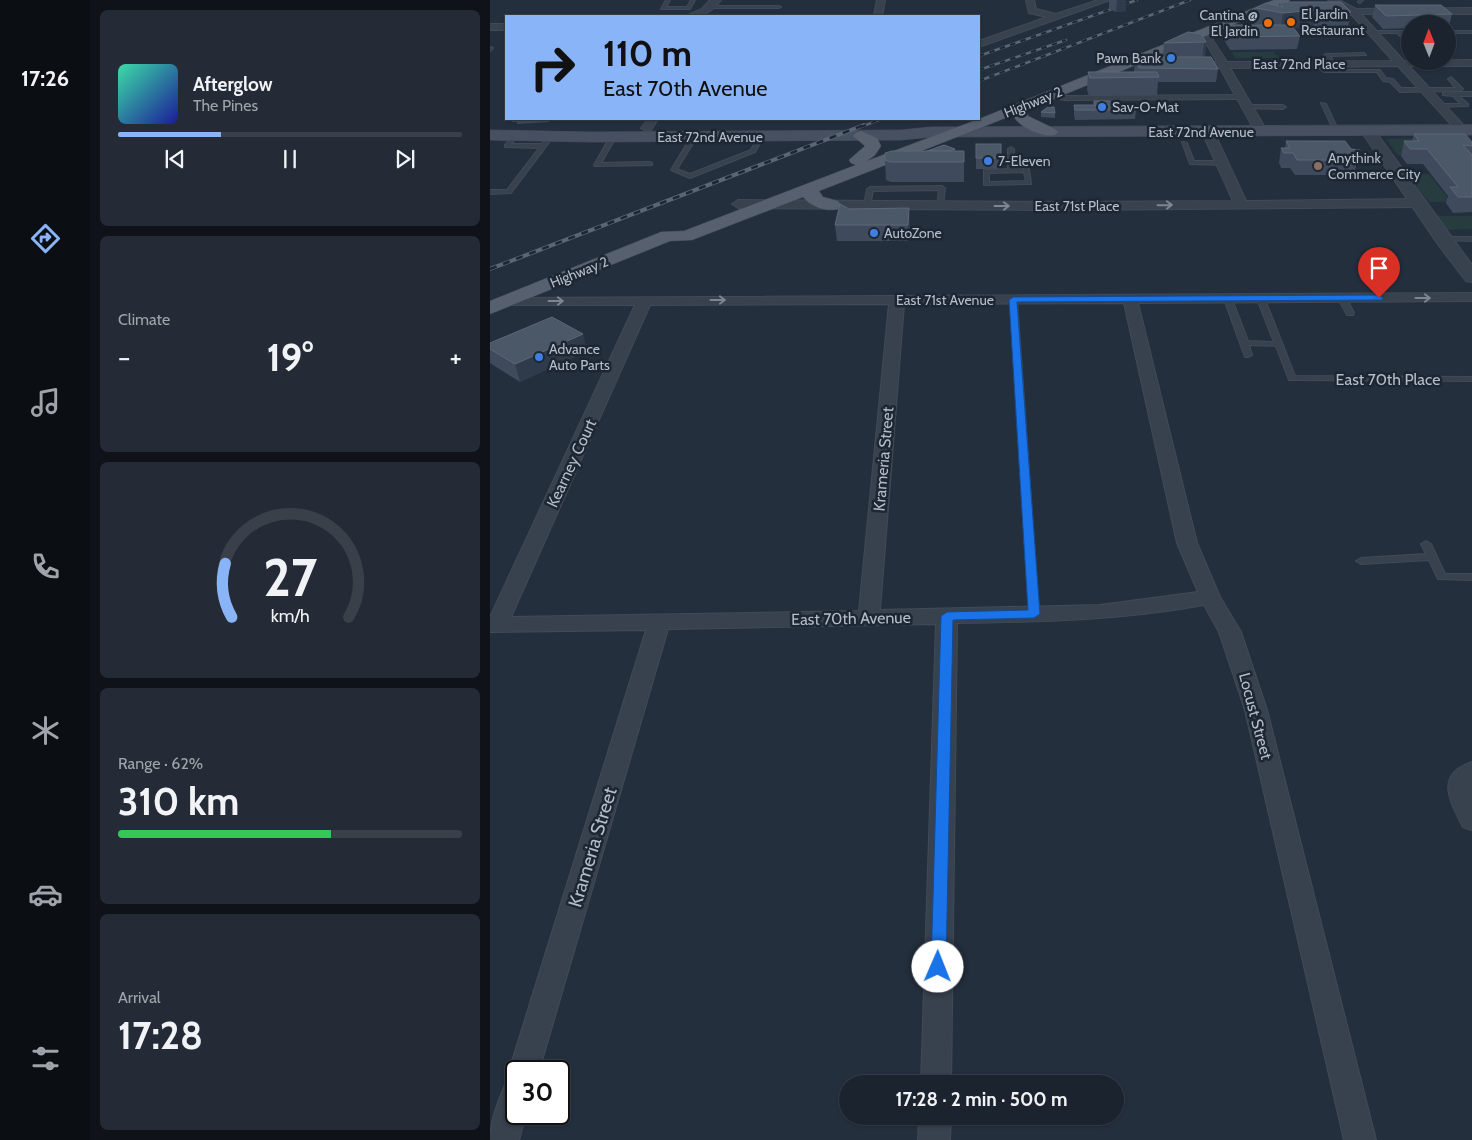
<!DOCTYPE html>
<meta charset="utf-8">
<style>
:root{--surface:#1b232e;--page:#242b36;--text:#f1f3f6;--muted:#a0a4aa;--line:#39404a;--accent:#8ab4f8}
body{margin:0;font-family:Cabin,sans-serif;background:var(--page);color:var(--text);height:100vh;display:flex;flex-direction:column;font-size:19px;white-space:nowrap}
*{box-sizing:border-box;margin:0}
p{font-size:16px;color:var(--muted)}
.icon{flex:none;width:28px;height:28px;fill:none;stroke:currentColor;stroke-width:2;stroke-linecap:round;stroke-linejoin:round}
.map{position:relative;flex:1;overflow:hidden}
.drawer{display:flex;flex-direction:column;gap:10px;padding:10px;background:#0f1319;width:400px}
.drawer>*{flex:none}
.hud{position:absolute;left:15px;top:15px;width:475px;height:105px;border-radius:0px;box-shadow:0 1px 4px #0004,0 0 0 1px var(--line);background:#8ab4f8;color:#111;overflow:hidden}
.needle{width:32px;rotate:359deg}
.controls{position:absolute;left:911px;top:15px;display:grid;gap:10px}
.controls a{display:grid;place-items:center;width:55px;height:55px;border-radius:50%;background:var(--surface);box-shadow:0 1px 4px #0004,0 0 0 1px var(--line);font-size:25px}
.speed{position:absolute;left:15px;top:1060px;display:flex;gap:10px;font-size:25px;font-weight:700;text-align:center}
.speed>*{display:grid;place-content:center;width:65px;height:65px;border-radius:50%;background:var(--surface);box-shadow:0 1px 4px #0004,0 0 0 1px var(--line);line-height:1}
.speed .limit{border:2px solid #111;border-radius:8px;background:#fff;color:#111}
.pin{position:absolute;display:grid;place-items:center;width:42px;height:42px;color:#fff;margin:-51px -21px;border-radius:50% 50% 50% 0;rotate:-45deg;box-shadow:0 0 5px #0007}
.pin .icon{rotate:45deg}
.me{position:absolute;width:55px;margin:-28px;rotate:1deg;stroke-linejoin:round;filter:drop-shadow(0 0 4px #0008)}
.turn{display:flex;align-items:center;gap:18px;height:105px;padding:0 15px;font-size:22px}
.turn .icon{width:65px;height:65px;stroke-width:2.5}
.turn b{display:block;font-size:35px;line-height:42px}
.big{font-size:38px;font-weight:700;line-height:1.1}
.drawer .tile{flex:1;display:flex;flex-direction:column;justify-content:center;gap:8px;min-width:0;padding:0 18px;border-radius:8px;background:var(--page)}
.drawer .dial{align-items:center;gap:0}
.dial svg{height:130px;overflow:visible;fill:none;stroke:var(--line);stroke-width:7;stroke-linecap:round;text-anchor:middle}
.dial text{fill:var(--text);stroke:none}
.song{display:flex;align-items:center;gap:15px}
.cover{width:60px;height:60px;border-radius:8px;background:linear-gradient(135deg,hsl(160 70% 55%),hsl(240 70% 35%))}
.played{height:5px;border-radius:2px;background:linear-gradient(90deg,var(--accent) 30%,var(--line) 30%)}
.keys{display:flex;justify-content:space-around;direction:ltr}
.heat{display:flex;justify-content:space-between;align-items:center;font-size:28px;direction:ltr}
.charge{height:8px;border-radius:4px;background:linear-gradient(90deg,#34c759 62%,var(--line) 0)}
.trip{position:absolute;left:349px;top:1075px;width:285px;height:50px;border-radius:25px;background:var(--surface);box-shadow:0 1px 4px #0004,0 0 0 1px var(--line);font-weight:700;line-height:50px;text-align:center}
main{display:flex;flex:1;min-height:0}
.dock{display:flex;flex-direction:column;width:90px;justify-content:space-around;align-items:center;background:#0b0e12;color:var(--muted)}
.dock .icon{width:35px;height:35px}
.dock .active{color:var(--accent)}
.dock b{font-size:22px;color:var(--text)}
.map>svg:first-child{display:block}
</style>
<main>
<nav class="dock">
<b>17:26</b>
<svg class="icon active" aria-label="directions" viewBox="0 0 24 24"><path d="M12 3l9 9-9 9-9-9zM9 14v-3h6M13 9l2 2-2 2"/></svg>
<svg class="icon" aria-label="music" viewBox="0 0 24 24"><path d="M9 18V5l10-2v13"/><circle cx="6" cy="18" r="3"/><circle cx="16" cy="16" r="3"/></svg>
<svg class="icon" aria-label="phone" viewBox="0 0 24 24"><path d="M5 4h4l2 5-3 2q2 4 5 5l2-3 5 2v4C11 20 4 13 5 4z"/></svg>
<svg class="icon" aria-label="climate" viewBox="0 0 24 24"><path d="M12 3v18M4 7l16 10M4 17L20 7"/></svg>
<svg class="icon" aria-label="car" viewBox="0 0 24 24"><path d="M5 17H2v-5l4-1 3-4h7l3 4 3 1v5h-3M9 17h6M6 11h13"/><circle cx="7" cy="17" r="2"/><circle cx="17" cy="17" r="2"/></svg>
<svg class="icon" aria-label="filters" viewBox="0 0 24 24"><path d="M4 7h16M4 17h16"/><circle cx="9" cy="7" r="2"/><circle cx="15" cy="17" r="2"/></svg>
</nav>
<section class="drawer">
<div class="tile">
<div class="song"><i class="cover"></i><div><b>Afterglow</b><p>The Pines</p></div></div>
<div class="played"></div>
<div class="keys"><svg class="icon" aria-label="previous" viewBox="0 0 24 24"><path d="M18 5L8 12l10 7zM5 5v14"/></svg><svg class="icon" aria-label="pause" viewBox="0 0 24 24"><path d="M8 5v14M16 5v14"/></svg><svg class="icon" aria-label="next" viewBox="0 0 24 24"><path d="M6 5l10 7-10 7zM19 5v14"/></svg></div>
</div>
<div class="tile"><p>Climate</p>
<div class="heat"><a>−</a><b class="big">19°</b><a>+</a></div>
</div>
<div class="tile dial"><svg viewBox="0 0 100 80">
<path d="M14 69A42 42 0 1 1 86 69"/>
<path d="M14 69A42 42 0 0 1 10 36" stroke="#8ab4f8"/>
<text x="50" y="56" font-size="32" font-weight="700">27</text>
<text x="50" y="72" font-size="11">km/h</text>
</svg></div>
<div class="tile"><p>Range · 62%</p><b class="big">310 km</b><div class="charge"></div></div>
<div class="tile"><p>Arrival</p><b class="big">17:28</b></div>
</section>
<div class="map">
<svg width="982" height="1140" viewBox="0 0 982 1140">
<rect width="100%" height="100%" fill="#242f3e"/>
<!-- green -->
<g fill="#263c3f">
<path d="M742,52H784L789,58H745Z"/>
<path d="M967,137L919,155H908L896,139Z"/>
<path d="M924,174H939L961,202H939L927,187Z"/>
<path d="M947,216H982V229L957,230Z"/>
</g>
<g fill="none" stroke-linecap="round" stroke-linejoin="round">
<defs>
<g id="service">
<path d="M176,0H180L176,7H197L201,0H205L200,9H171Z"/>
<path d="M869,0H873L870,3L868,2Z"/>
<path d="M222,6H289L291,7L289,8H220Z"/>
<path d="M882,31H920V33H912L920,41V45L907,33H880Z"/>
<rect x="958" y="31" width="24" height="2"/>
<path d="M0,47L3,48L0,51Z"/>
<path d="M874,53L876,55L840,56L845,64L843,65L834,55L836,54Z"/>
<path d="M826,63H830L835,70H890L896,78L903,79L911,88H966L958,79L961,77L973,89L970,91L910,92L900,82L893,81L887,72H834L826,65Z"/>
<path d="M955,92H982V96H969L978,104V106L947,107V105L949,104H971L963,96L953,95V93Z"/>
<path d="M559,94L575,96L752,95L755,97L752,99L575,100L557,97L556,96Z"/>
<path d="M831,103L836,104L849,132L844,131Z"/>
<path d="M757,105H793L796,107L793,109L755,108V106Z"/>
<path d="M26,133L29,135L21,144H52L59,135L64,136L21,193L0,194V190H17L49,148L15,147V145Z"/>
<path d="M123,135L126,137L111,163L160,162L162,163V165L105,166L104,165L120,137Z"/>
<path d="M204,135L207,137L187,169L200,174L261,150L269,135L274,136L265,152L200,178L181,170L201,137Z"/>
<path d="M692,142L697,143L704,161H733L736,163L733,165L700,164Z"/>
<path d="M521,147L524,149V169H539L541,184L494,185V170L518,169V149ZM534,172L536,181L499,182V173Z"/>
<path d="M452,186L455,188L453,206L450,208L447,206L449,190L383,191L380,205L377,207L374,205L377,189L380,187Z"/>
<path d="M953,237H982V241L951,240L950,239Z"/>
<path d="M849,296H855L864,313L863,315H857L848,298Z"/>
<path d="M735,297L742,299L758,341L784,342L767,299L774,297L805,376L982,377V381L799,380L786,346L759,345L762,355L758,357H755L734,299Z"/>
<path d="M520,298L527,300L549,614L544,618L539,614Z"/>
<path d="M936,541L941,544L955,574H982V580L948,579L939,560L871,564L866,561L871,558L936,554L931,544Z"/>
</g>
<g id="minor">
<path d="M387,0H395L392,16H384Z"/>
<path d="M536,0H544L546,9L566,14L608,0H620L489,47V41L557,17L539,13Z"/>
<path d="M838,0H849L866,9L982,8V14H871L914,61L982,60V66H919L976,128L978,130L976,132H968L908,66L740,68L777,131L771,134L765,131L730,68H699L694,65L699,62H727L716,43L702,34L707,31L722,39L737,62L903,61L862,15L852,14V10L855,9Z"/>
<path d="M158,119H168L161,130L157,131L151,128Z"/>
<path d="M718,129L724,132L756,201L927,199L933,203L927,207L580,210L248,208L242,204L248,200L580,202L743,201L712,132Z"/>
<path d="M982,293V301L648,303L707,543L730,597L751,632L777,710L886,1140H854L755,710L729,632L714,605C632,620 550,622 467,623L461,1084H431L446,624L178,629L49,1071H26V1114H36L29,1140H0C0,1122 8,1102 15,1085L24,1082L19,1071L156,630L0,632V617L145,305H17L12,304L10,301L12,298ZM634,303L687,543L708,592L610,605L390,610L414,304ZM399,304L369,611L21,617L160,305Z"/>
<path d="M982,762V830L973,827C960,801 944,775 982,762Z"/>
<path d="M429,1116H461L460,1140H428Z"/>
</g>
<g id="tertiary">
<path d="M220,0H231C221,13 213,17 196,16L212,9Z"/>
<rect x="0" y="24" width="16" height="6"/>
<path d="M878,127L883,128L982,265V282L976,281L947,243L871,131Z"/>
</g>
<path id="secondary" d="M982,125V135L441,137L411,140L101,142L0,140V130L101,132L411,130L441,127Z"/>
<path id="primary" d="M784,0H800L798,2L537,110L538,116L565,129L568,132L565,135C553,138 528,127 523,115L329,191L333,197L348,201L351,205L348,209C336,212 321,207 313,197L202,240L180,241L0,314V301L171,232L194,231L366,165L361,163L359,160L375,146L363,136L366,133L371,131L387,138L391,146L385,155L377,161L489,119Z"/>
</defs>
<!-- service casing -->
<use href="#service" stroke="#414a57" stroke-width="2"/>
<!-- minor casing -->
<use href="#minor" stroke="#414a57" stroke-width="2"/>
<!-- tertiary casing -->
<use href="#tertiary" stroke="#414a57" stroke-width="2"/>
<!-- secondary casing -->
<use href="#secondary" stroke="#414a57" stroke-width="1"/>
<!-- primary casing -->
<use href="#primary" stroke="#414a57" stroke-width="1"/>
<!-- service -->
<use href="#service" fill="#38414e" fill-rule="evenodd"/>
<!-- minor -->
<use href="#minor" fill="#38414e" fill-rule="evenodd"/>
<!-- tertiary -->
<use href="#tertiary" fill="#38414e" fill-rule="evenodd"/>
<!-- secondary -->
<use href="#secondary" fill="#465061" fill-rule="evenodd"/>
<!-- primary -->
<use href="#primary" fill="#56606e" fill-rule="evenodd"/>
<defs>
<g id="rail-far1">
<path d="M489,56L647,0"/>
<path d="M489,70L576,40"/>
<path d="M489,81L700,0"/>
<path d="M371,127L391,119"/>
</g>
<path id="rail" d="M0,269L374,125"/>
</defs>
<!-- rail-far1 casing -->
<use href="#rail-far1" stroke="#5a6575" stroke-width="2.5"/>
<!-- rail casing -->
<use href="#rail" stroke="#5a6575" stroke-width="4"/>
<!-- rail-far1 -->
<use href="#rail-far1" stroke="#1d2633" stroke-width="2" stroke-dasharray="5.5" stroke-linecap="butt"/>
<!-- rail -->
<use href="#rail" stroke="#1d2633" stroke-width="2.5" stroke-dasharray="7" stroke-linecap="butt"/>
</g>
<!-- wall -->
<g fill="#3f4b5c">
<path d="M619,0H636V11L626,12L619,9Z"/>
<path d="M789,2L861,12L858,28L839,29L838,27H823L803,28L810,36L807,49L740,50L733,38L735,25H770L764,24L766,8L789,6Z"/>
<path d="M885,5L962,14L959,26H958V24H920V28L893,29L882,17Z"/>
<path d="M716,42L715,57L728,69L726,82H668L667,95L599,96L597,90L598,72H644V71L645,57H673L674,43Z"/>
<path d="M604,101L646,110L645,119L585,120L584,115V105H604Z"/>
<path d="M551,112L565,113V118L551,117Z"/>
<path d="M21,119H61L59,122L27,124V122H22Z"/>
<path d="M924,134L982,142V212L963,213L956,203L958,196L933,164H917L911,156L914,141H922Z"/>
<path d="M796,141L870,150L864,175H805L800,168H791L789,163L791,148H795Z"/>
<path d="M511,144V169H486V158Z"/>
<path d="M465,149V151H474V182H401L396,180L395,160Z"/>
<path d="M359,209L420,224L418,241H347L345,225Z"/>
<path d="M0,343L97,351L30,382L0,363Z"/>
</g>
<!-- shaded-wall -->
<g fill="#2f3b4b">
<path d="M627,0H636V11L626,12Z"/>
<path d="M826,10L823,27L791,29L793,13Z"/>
<path d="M716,42L714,60H712L714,43Z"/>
<path d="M419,208L420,224L418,241V225Z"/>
<path d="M93,334L97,351L30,382L25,364Z"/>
</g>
<!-- building -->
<g fill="#4b5868" stroke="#5c6777">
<path d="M789,2H851L861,12H842L841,11L826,10L793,13L766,8L776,3L793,7Z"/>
<path d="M885,5H951L962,14L896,16Z"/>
<path d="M735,25H801L810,36L742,37Z"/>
<path d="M698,32L711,34L716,42L674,43Z"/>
<path d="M645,57H721L728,69L649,68Z"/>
<path d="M598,72H667L669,77L600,78Z"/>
<path d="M604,101H620L621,105H611L604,104Z"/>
<path d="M584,105H644L646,110H585Z"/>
<path d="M558,107H564L565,113L551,112Z"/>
<path d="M924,134H975L982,142V146L973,145L982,155V197H968L960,187H968L937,149H920L914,141H929Z"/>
<path d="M796,141H855L861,149L870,150L869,153H863L867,160H807L803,153H794L791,148H800Z"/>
<rect x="486" y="144" width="25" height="14"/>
<path d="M454,145L465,149L459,151H437Z"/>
<path d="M402,151H474V162H400L395,160V153Z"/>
<path d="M350,204L359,209L419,208L418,225H345Z"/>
<path d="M62,317L93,334L25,364L0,349V343Z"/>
</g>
<!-- one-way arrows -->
<defs><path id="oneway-shaft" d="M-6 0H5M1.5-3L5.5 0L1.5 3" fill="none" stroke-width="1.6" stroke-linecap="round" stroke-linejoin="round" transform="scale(1.25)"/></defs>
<g stroke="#7c8592">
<use href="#oneway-shaft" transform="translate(675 205) rotate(-1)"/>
<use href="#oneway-shaft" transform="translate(512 206)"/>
<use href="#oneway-shaft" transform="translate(933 298)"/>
<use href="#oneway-shaft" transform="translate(228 300)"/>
<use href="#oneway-shaft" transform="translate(66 301)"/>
</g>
<!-- route -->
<path fill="#1a73e8" stroke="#114b97" d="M889,295L893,298L892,300L527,302L550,614L544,618L463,620L456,967L454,972L448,974L443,972L441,967L451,616L457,612L538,610L519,300L523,297Z"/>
<!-- markers -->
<g fill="#e8710a" stroke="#1d2633" stroke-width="2">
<circle cx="801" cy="22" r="5"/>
<circle cx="778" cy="23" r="5"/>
</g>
<g fill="#3f7fe0" stroke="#1d2633" stroke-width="2">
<circle cx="681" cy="58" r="5"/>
<circle cx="612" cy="107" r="5"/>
<circle cx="498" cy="161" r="5"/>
<circle cx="384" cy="233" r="5"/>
<circle cx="49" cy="357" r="5"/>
</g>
<circle fill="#8d6e63" stroke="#1d2633" stroke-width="2" cx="828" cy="166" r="5"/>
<g text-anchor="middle" stroke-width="5" stroke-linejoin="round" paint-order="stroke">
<!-- far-poi labels -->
<g font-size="14" fill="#b4bcc9" stroke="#1d2633" text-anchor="start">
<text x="811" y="19">El Jardin<tspan x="811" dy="16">Restaurant</tspan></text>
<text x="768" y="20" text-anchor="end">Cantina @<tspan x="768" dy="16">El Jardin</tspan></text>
<text x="671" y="63" text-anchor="end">Pawn Bank</text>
<text x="622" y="112">Sav-O-Mat</text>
<text x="838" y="163">Anythink<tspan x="838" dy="16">Commerce City</tspan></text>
<text x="508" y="166">7-Eleven</text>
<text x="394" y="238">AutoZone</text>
<text x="59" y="354">Advance<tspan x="59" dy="16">Auto Parts</tspan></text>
</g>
<!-- far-street labels -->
<g font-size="14" fill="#b4bcc9" stroke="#1d2633">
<text x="809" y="69">East 72nd Place</text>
<text transform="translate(543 102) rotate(-22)" y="5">Highway 2</text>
<text x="711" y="137">East 72nd Avenue</text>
<text x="220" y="142">East 72nd Avenue</text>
<text x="587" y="211">East 71st Place</text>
<text transform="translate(89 272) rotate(-22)" y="5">Highway 2</text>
<text x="455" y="305">East 71st Avenue</text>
</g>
<!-- street labels -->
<g font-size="16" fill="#b4bcc9" stroke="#1d2633">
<text x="898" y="385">East 70th Place</text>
<text transform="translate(393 459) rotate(-85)" y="6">Krameria Street</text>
<text transform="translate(81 463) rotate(-65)" y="6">Kearney Court</text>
<text transform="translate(361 618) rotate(-1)" y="6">East 70th Avenue</text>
<text transform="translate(766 716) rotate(75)" y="6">Locust Street</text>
</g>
<!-- near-street labels -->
<g font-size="19" fill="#b4bcc9" stroke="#1d2633">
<text transform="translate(102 847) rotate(-73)" y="7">Krameria Street</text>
</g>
</g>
</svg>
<div class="controls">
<a><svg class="needle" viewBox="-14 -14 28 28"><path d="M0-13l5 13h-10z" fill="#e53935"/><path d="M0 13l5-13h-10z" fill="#a0a4aa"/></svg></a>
</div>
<div class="speed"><div class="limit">30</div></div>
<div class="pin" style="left:889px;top:298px;background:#d93025"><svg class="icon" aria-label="arrive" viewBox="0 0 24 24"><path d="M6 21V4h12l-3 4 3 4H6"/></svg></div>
<svg class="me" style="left:448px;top:967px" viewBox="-20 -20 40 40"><circle r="19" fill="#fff"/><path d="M0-13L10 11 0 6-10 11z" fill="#1a73e8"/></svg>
<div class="trip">17:28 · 2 min · 500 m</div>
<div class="hud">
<div class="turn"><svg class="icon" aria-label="right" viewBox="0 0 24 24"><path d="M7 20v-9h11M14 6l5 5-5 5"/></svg><div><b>110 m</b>East 70th Avenue</div></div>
</div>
</div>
</main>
